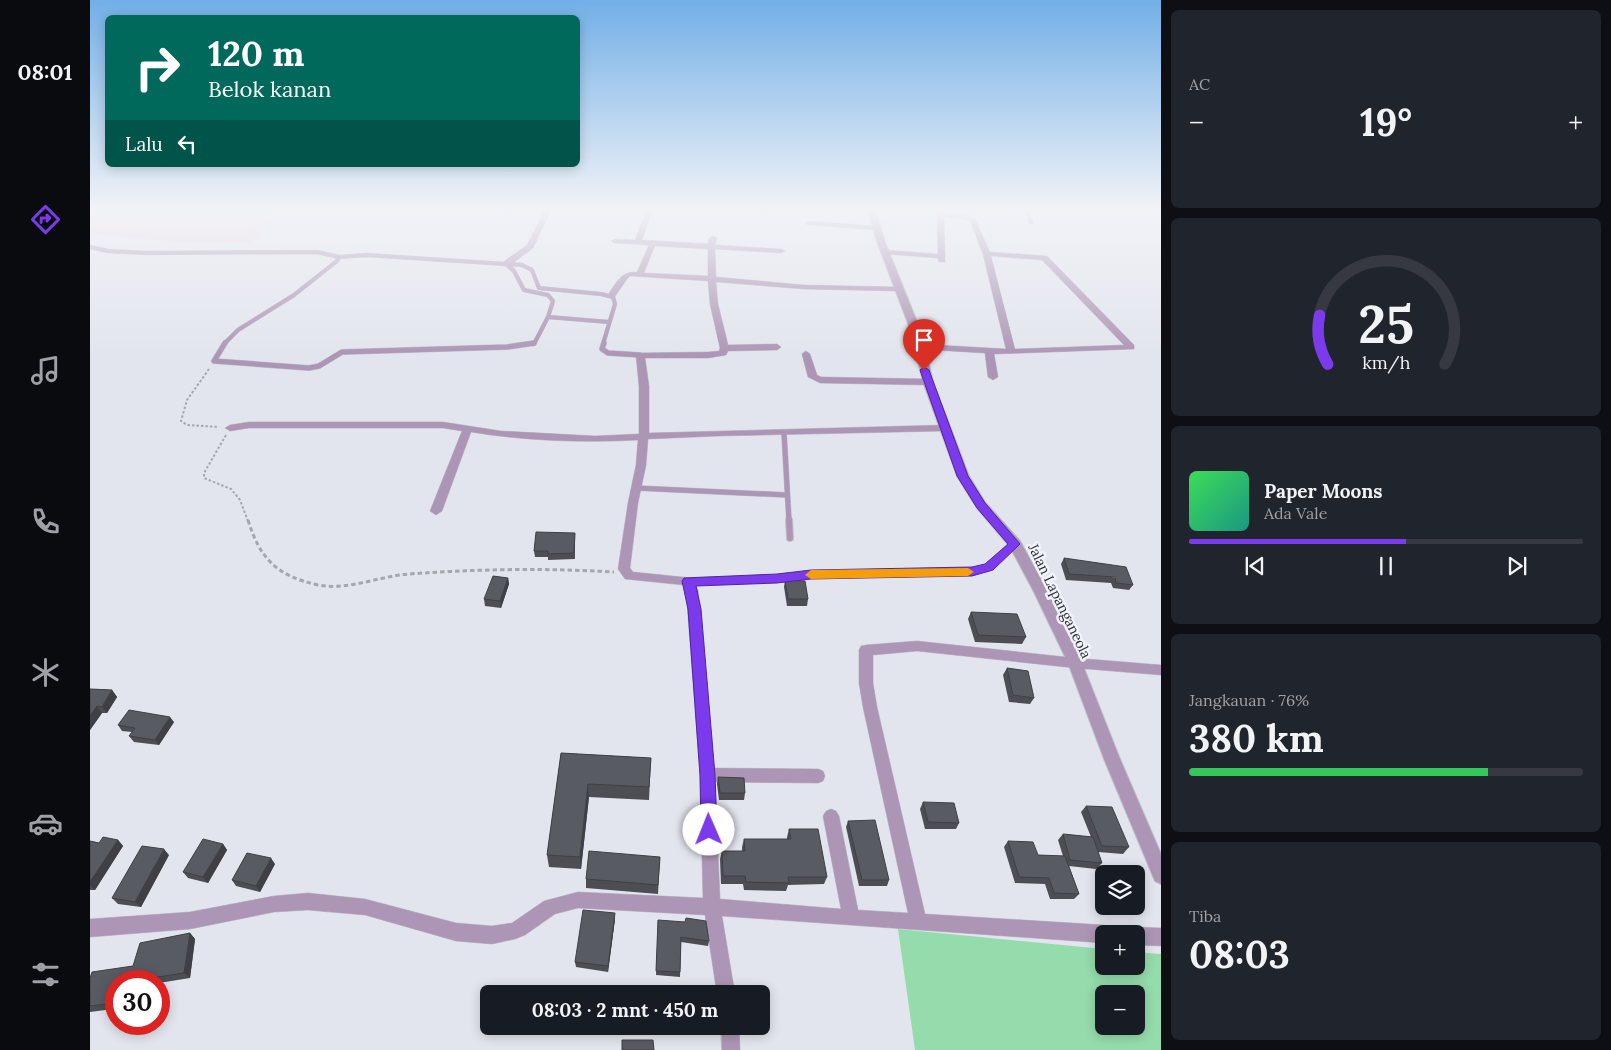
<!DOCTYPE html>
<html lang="id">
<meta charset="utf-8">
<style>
:root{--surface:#171b24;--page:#20242c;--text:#f1f3f6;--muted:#9ea1a6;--line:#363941;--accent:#7c3aed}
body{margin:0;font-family:Lora,serif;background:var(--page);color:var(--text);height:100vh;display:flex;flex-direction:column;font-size:19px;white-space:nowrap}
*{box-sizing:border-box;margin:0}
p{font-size:16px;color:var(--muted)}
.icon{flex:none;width:28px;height:28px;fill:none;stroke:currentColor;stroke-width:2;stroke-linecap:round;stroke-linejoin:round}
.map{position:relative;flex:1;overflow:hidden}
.panel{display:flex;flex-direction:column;gap:10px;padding:10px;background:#0d0f14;width:450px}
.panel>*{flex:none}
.hud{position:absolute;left:15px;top:15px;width:475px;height:152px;border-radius:8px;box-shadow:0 2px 12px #0003;background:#00695c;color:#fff;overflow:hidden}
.controls{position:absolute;left:1005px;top:865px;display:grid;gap:10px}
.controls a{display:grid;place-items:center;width:50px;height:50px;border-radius:8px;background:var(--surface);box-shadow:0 2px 12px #0003;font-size:25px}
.speed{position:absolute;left:15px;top:970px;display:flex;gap:10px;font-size:25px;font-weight:700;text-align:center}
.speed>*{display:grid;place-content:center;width:65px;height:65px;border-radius:50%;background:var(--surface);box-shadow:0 2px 12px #0003;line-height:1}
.speed .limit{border:8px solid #d22;background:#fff;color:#111}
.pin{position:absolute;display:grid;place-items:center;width:42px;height:42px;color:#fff;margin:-51px -21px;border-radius:50% 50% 50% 0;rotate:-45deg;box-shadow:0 0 5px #0007}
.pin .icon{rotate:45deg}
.me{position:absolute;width:55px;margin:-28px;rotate:359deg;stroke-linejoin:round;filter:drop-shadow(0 0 4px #0008)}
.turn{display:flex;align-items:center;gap:18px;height:105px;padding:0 20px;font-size:22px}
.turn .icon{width:65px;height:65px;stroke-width:2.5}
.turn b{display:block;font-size:35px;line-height:42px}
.then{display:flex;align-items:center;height:48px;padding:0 20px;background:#0003;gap:10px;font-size:19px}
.big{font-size:38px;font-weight:700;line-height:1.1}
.panel .tile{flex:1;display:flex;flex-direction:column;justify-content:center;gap:8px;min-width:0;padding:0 18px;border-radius:8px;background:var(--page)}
.panel .dial{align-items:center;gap:0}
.dial svg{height:130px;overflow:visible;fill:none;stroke:var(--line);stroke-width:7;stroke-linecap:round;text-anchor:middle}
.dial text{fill:var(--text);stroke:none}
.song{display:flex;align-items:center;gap:15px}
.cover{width:60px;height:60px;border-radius:8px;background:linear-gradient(135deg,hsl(130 70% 55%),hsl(170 70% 35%))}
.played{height:5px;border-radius:2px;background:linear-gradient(90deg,var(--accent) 55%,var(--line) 55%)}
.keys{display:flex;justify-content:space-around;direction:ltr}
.heat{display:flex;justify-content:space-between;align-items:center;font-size:28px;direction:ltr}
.charge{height:8px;border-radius:4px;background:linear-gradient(90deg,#34c759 76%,var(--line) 0)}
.trip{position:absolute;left:390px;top:985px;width:290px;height:50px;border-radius:8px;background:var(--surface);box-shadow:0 2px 12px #0003;font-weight:700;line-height:50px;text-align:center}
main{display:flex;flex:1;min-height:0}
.dock{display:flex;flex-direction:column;width:90px;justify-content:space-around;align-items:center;background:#090b0e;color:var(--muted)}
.dock .icon{width:35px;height:35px}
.dock .active{color:var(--accent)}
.dock b{font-size:22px;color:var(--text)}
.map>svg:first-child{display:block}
</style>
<main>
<nav class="dock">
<b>08:01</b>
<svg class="icon active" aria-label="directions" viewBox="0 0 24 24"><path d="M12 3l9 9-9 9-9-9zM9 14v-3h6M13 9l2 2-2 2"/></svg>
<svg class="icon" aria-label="music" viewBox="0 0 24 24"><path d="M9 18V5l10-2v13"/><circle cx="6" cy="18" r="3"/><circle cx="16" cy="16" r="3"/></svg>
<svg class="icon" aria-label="phone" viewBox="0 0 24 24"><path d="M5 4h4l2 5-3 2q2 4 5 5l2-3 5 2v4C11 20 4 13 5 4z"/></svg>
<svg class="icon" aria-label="climate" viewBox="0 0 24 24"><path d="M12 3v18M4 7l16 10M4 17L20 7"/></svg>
<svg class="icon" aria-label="car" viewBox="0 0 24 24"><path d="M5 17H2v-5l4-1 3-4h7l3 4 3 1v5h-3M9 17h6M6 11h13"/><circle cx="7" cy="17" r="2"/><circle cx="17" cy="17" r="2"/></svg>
<svg class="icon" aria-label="filters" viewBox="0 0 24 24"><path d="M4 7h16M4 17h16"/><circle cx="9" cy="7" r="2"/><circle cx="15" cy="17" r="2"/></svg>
</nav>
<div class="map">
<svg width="1071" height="1050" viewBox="0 0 1071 1050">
<rect width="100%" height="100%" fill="#e3e5ee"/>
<!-- industrial -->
<path fill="#ebd4e1" d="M7,208H187L176,218L180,222L161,243L90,242L0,234V213Z"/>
<!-- green -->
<path fill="#95dcac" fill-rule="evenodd" d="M808,929L1014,949V966H1046V952L1071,954V1050H825ZM1014,994H1046V1026H1014Z"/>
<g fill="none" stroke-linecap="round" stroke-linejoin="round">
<defs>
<g id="service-far2">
<path d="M935,208L941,222"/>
<path d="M718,223L787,228"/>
<path d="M0,247L18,251L57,253L227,252L249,257L247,261L204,295L148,330L134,344"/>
<path d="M249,257L276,255L432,265L442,270L449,288L511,294L523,297L525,304L513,344"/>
<path d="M416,264L424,271L434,290L458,295L463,301L458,317L444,344H440"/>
<path d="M458,317L519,322"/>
</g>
<g id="service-far1">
<path d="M135,343L124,361L219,368L229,366L252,352L417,347L444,343"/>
<path d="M514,343L512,349L518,353L550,355"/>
<path d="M694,433L699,521"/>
<path d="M546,488L697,495"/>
</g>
<g id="service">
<path d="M699,520L700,538"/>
<path d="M598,581L687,579L721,574L882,572L899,567L925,544"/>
</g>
<g id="minor">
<path d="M456,208H462L443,248L419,266H413V262L437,245Z"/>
<path d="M557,208H563L552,240L618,244L619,238L623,236L627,238L625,245L691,249L695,251L691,253L625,249L626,277L714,285L808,287L812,289L808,291L714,289L626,282L628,304L638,345L687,344L691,347L687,350L638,351L636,355L618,358H555L559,386V433L854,425L859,428L854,431L628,436L558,439L556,465L548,503L540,568L543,572L602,578L608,590L624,768L728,769L733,771L735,776L733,781L728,783L625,782L630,899L751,909L733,816L736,811L741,809L746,811L749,816L768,910L818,913L773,707L769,683V650L771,646L776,645L827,641L985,658L1071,665V675L985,668L827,651L783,655V683L787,707L835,914L1014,925L1020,928L1023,934H1014V943L632,916L645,994H627L615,915L488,908L465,914L435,935L425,939L402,944L366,941L275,915L218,910L184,912L100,929L0,937V919L100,912L184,896L218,893L275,899L366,923L402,926L422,923L454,901L488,892L613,898L610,775L596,590L594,585L535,579L528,569L538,503L546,465L548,440C493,443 436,441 381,432L352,511L346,515L340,511L372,431L353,428H159L140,431L135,428L140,425L159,422H353L411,431L505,436L549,434V386L546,355L547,353L618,352L629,351L630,348L620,304L618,281L540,276L537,279L524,298L517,296C526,284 530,271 547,272L559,245L525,243L521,241L525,239L545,240ZM565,246L618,249V276L554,273Z"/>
<path d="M850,208L853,210V213L877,215L885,219L900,252L957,256L1044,345V349L904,354L908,377L903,380L898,377L895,353L826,349V345L829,344L916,349L893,254L880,221L876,219L854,217L855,262H849L848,258L795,254L791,252L795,250L848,254L847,210ZM901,256L952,260L1034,345L925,349Z"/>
<path d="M716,351L720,354L727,375L731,377L838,379L843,382L838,385L730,383L718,377L712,354Z"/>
<path d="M1046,927L1071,928V946L1046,945V934H1038L1040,930Z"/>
<path d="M631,1026H649L650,1050H632Z"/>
</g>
<path id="tertiary" d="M777,208H785L795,242L832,334L843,382L879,476L895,502L930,541L958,592L992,663L1030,759L1071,854V884L1065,881L1014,759L978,663L944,592L920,547L887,508L867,476L833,382L822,334L787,242Z"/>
</defs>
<!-- service-far2 casing -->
<use href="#service-far2" stroke="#bfc0c8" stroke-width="4.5"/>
<!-- service-far1 casing -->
<use href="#service-far1" stroke="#bfc0c8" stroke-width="6"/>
<!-- service casing -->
<use href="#service" stroke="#bfc0c8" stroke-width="8"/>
<!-- minor casing -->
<use href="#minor" stroke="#bfc0c8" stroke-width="1"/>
<!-- tertiary casing -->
<use href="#tertiary" stroke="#bfc0c8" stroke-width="2"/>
<!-- path-far1 -->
<g stroke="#a6a7ae" stroke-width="2" stroke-dasharray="2.5 2" stroke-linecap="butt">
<path d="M119,369L97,400L91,421L97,425L129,427"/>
<path d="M136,435L114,473V478L141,489L150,500L158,521"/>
</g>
<!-- path -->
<path stroke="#a6a7ae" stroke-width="3" stroke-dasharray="4.5 3" stroke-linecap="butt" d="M158,520C170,559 187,576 228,585C258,591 289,576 319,574C387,569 456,568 524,572"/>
<!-- service-far2 -->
<use href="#service-far2" stroke="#ad96b5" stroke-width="4"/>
<!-- service-far1 -->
<use href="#service-far1" stroke="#ad96b5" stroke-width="5"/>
<!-- service -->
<use href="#service" stroke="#ad96b5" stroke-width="6"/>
<!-- minor -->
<use href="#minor" fill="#ad96b5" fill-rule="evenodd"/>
<!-- tertiary -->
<use href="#tertiary" fill="#ad96b5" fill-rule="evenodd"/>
</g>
<!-- wall -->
<g fill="#4c4e54">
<path d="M485,533V559L458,560V557H445L444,551Z"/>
<path d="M974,558L1043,585L1039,590L1023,588L1021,583L976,580L971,564Z"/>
<path d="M418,578L419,584L411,608L395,606L394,599Z"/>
<path d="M695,580L718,599L717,606H697L694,587Z"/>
<path d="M881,612L936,637L932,644L885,642L878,619Z"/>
<path d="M917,668L944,698L940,704L919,702L913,675Z"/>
<path d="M0,689L22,690L27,697L17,713H12L0,730Z"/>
<path d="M84,722L69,745L44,742L39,736L42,732L32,731L28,725Z"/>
<path d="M471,753L561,758L559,800L499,797L491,869L459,867L457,855Z"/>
<path d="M628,777L655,793L654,800H629L627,784Z"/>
<path d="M833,802L869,823L866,829H835L830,809Z"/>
<path d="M996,806L1039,847L1033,854L1008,852L1012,863L1006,869L979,866L989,894L984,899H960L955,884L925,883L914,847L918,841L948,855L973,856L968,840L973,834L1001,837L991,812Z"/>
<path d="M758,821L799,880L797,886H769L756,827Z"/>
<path d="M699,829L737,877L734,884L698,885L696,891L654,890L653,884H631L630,859L632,851H652V847L654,839H697V837Z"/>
<path d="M28,840L33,846L5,890H0V841L9,843Z"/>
<path d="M133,844L137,850L118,883L98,878L93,872Z"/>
<path d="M79,855L51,907L28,904L22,898Z"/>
<path d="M570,857L568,894L496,888V879Z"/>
<path d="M185,864L170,892L146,886L142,880Z"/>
<path d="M525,919L518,972L486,967L485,962Z"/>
<path d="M568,920L619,941L618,946L591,942L590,977L566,975Z"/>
<path d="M100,933L105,939L100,978L69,983V981H26V996L23,1009L0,1012V978L43,966Z"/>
</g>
<!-- shaded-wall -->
<g fill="#3e4045">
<path d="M418,578L419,584L411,608L410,601Z"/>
<path d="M22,690L27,697L17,713L12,707Z"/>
<path d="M7,706L12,713L0,730V716Z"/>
<path d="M80,717L84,722L69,745L65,740Z"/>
<path d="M498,784L499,797L491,869L490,857Z"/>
<path d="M28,840L33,846L5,890L0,886V882Z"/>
<path d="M133,844L137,850L118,883L113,877Z"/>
<path d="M74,849L79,855L51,907L45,902Z"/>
<path d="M181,858L185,864L170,892L166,886Z"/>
<path d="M525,913V919L518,972V966Z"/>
<path d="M100,933L105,939L100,978L94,973Z"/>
<path d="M22,984L26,988V996L23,1009L16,1004Z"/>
</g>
<!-- building -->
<g fill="#585b62" stroke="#3e4045">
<path d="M446,532L485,533L484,553L458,554V551H444Z"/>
<path d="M974,558L1036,567L1043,585L1026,583L1025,577L979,574Z"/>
<path d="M403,576L418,578L410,601L394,599Z"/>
<path d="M695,580L715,581L718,599H698Z"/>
<path d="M881,612L927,614L936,637L888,635Z"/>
<path d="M917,668L938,671L944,698L923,695Z"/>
<path d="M0,689L22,690L12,707L7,706L0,716Z"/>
<path d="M39,710L80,717L65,740L39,736L45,728L28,725Z"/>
<path d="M471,753L561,758L559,787L498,784L490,857L457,855Z"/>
<path d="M628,777L654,778L655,793H630Z"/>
<path d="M833,802L864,803L869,823L838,822Z"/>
<path d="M996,806L1022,807L1039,847L1012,846Z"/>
<path d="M785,820L799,880H772L758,821Z"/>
<path d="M699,829H728L737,877H698L699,883L656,882L655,876H633L632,851H655L654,839H701Z"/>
<path d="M973,834L1003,837L1012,863L980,860Z"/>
<path d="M13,837L28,840L0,882V841L9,843Z"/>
<path d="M113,839L133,844L113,877L93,872Z"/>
<path d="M918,841L943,842L948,855L975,856L989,894L964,893L959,878L929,877Z"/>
<path d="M52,846L74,849L45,902L22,898Z"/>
<path d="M499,851L570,857L568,885L496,879Z"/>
<path d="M157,853L181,858L166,886L142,880Z"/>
<path d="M493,910L525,913L518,966L485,962Z"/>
<path d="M596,918L616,921L619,941L591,937L590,972L566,971L568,920L595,922Z"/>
<path d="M100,933L94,973L42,981H26V984H22L16,1004L0,1006V978L2,972L43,966L50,943Z"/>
<path d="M532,1040H563L564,1050H532Z"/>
</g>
<!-- sky -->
<linearGradient id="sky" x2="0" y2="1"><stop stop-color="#72afe8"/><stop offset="0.59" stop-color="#f2f3f7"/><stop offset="1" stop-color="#f2f3f7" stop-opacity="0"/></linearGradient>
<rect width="1071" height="355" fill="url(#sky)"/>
<!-- route -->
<path fill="#7c3aed" stroke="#51269a" d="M834,367L839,370L878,476L895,503L930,544L903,570L882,576L721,579L687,583L606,586L611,609L625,775L627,830L625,836L619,838L614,836L611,830L610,775L598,609L592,581L594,578L687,574L721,570L882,567L895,564L918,544L887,508L867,476L830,370Z"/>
<!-- slow -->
<path fill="#f59e0b" d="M878,568L884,572L878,576L721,579L715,575L721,570Z"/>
<g text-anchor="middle" stroke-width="5" stroke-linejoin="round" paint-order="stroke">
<!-- street labels -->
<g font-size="14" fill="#2d2e31" stroke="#f0f3fb">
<text transform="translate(970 601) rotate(64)" y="5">Jalan Lapanganeola</text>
</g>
</g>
</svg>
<div class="controls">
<a><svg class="icon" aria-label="layers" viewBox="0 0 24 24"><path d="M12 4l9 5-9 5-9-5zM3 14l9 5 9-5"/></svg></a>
<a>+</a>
<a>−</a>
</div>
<div class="speed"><div class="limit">30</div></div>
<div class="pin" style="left:834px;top:370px;background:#d93025"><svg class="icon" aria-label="arrive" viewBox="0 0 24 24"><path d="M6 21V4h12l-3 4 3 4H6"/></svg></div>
<svg class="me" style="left:619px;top:830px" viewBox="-20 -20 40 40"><circle r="19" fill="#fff"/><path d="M0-13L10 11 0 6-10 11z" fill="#7c3aed"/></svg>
<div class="trip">08:03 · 2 mnt · 450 m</div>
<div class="hud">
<div class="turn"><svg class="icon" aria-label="right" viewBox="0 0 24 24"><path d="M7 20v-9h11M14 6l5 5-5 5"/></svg><div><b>120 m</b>Belok kanan</div></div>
<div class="then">Lalu<svg class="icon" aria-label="left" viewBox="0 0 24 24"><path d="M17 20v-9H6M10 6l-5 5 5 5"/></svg></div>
</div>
</div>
<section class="panel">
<div class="tile"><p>AC</p>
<div class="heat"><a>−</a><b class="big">19°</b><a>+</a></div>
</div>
<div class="tile dial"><svg viewBox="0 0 100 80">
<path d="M14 69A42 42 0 1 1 86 69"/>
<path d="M14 69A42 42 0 0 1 9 39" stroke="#7c3aed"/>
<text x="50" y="56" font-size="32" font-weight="700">25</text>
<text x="50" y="72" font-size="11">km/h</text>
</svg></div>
<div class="tile">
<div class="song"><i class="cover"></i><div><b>Paper Moons</b><p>Ada Vale</p></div></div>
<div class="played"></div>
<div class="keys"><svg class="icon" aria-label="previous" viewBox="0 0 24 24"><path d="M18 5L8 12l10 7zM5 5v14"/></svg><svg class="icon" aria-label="pause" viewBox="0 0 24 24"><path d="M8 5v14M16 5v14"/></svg><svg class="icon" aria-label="next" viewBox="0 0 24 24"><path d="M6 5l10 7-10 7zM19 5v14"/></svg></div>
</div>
<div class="tile"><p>Jangkauan · 76%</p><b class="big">380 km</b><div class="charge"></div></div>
<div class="tile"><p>Tiba</p><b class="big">08:03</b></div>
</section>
</main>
